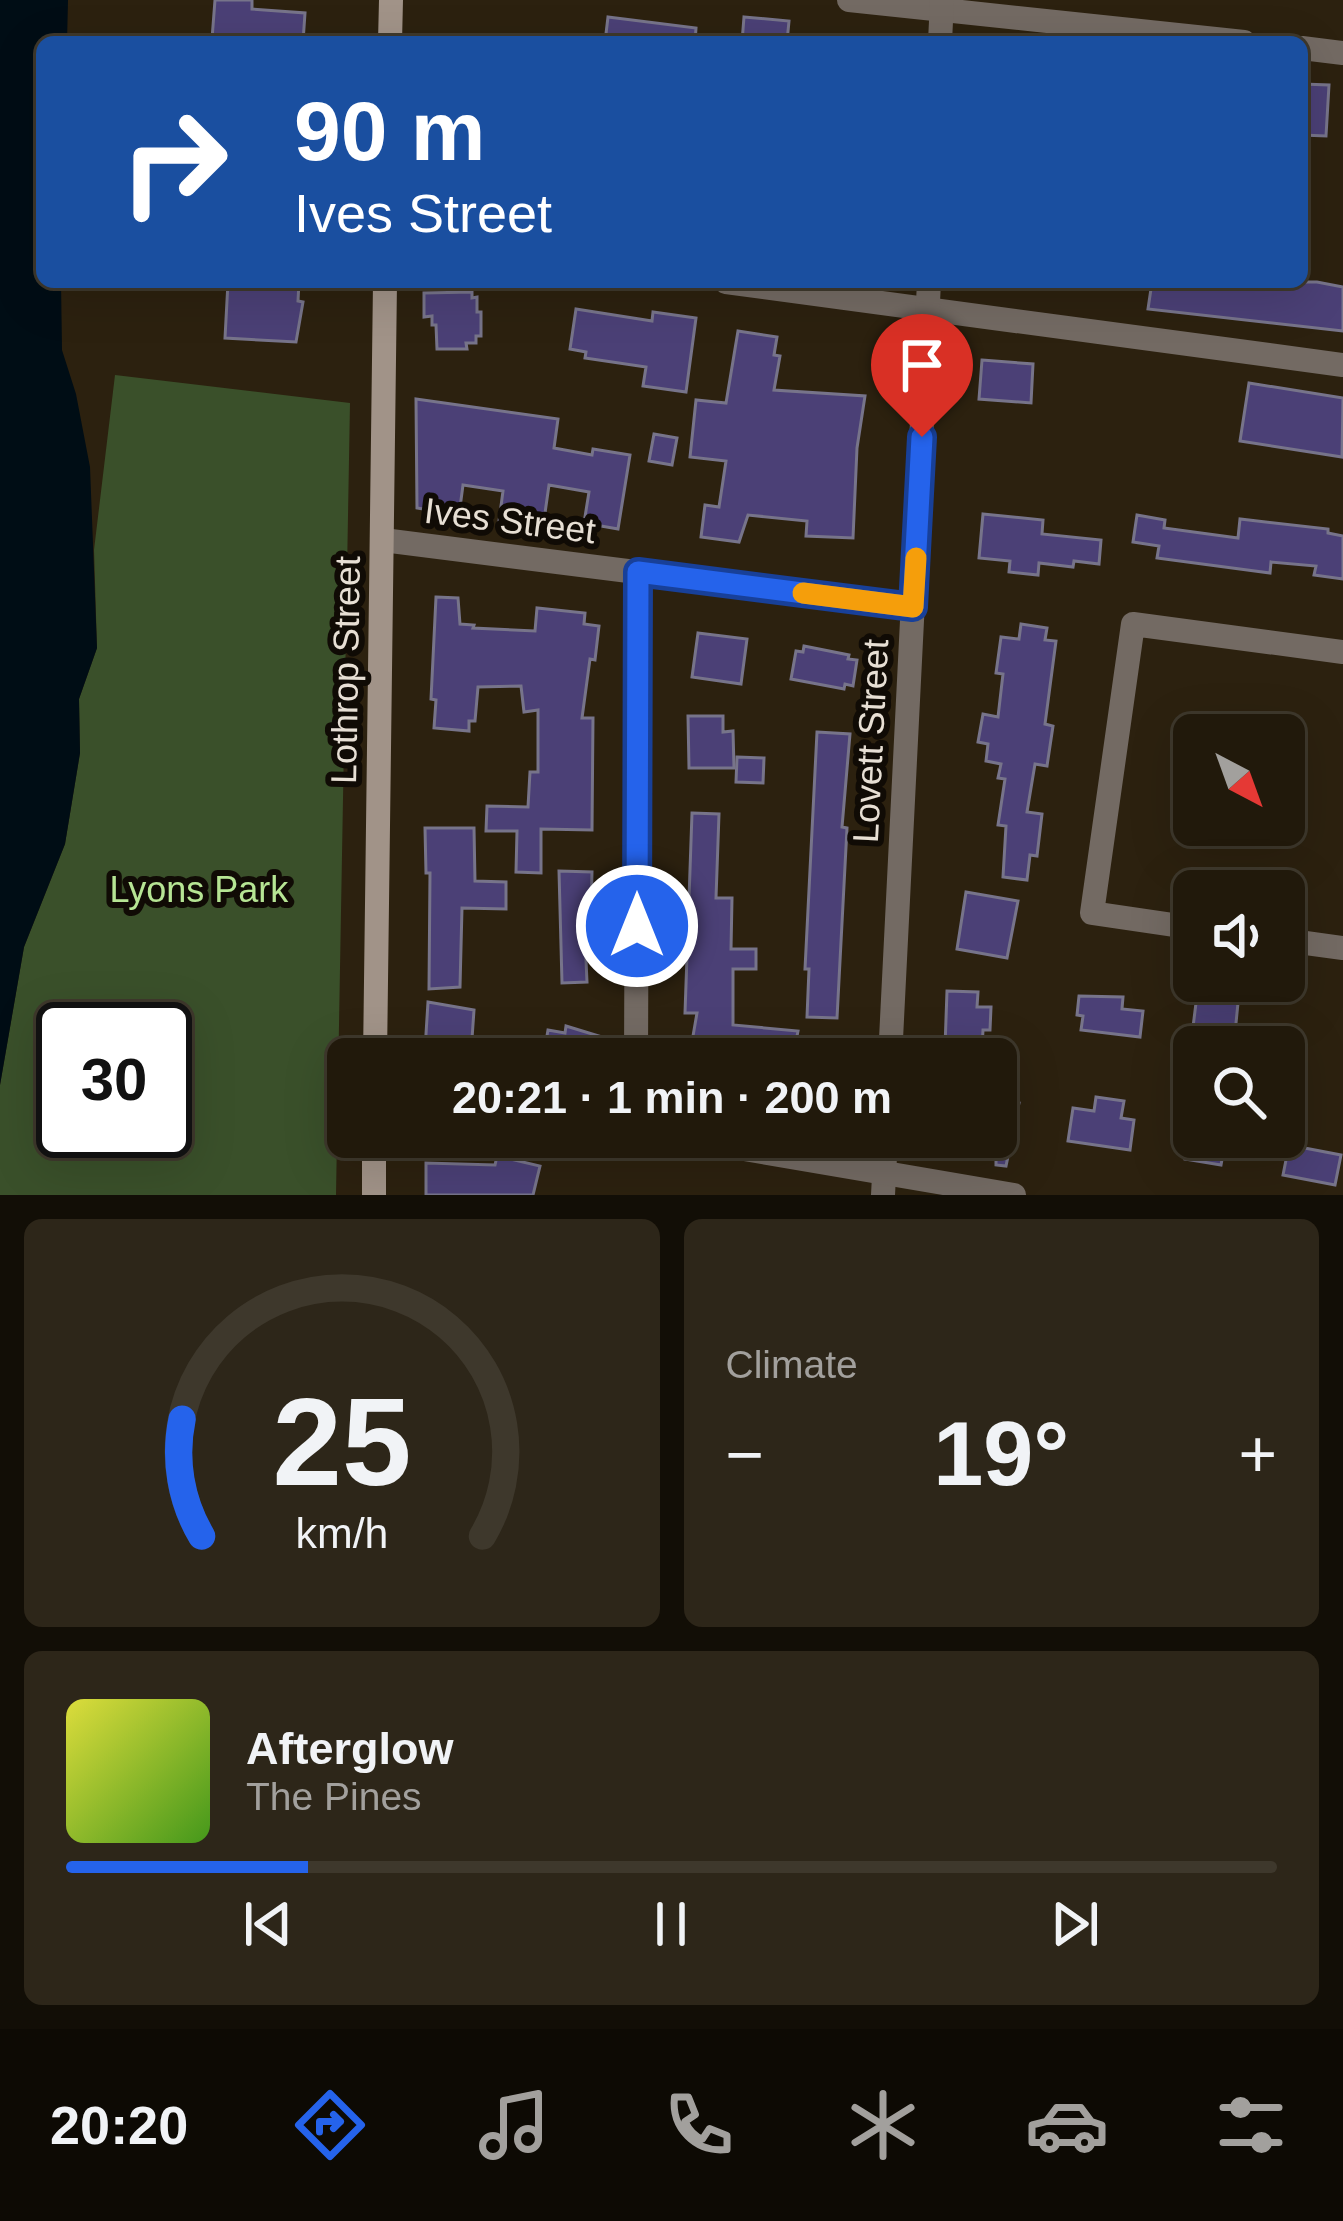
<!DOCTYPE html>
<meta charset="utf-8">
<style>
:root{--surface:#21190b;--page:#2d2619;--text:#f1f3f6;--muted:#a2a09d;--line:#3e382c;--accent:#2563eb}
body{margin:0;font-family:Arial,sans-serif;background:var(--page);color:var(--text);height:100vh;display:flex;flex-direction:column;font-size:45px;white-space:nowrap}
*{box-sizing:border-box;margin:0}
p{font-size:39px;color:var(--muted)}
.icon{flex:none;width:66px;height:66px;fill:none;stroke:currentColor;stroke-width:2;stroke-linecap:round;stroke-linejoin:round}
.map{position:relative;height:1195px;overflow:hidden}
.details{display:flex;flex-direction:column;gap:24px;padding:24px;background:#120e06;flex:1}
.details>*{flex:none}
.hud{position:absolute;left:36px;top:36px;width:1272px;height:252px;border-radius:18px;box-shadow:0 12px 48px #0002,0 0 0 3px var(--line);background:#1a4fa0;color:#fff;overflow:hidden}
.needle{width:78px;rotate:139deg}
.tools{position:absolute;left:1173px;top:714px;display:grid;gap:24px}
.tools a{display:grid;place-items:center;width:132px;height:132px;border-radius:18px;background:var(--surface);box-shadow:0 12px 48px #0002,0 0 0 3px var(--line);font-size:60px}
.speed{position:absolute;left:36px;top:1002px;display:flex;gap:24px;font-size:60px;font-weight:700;text-align:center}
.speed>*{display:grid;place-content:center;width:156px;height:156px;border-radius:50%;background:var(--surface);box-shadow:0 12px 48px #0002,0 0 0 3px var(--line);line-height:1}
.speed .limit{border:6px solid #111;border-radius:18px;background:#fff;color:#111}
.pin{position:absolute;display:grid;place-items:center;width:102px;height:102px;color:#fff;margin:-123px -51px;border-radius:50% 50% 50% 0;rotate:-45deg;box-shadow:0 0 12px #0007}
.pin .icon{rotate:45deg}
.me{position:absolute;width:132px;margin:-66px;rotate:0deg;stroke-linejoin:round;filter:drop-shadow(0 0 9px #0008)}
.turn{display:flex;align-items:center;gap:42px;height:252px;padding:0 60px;font-size:54px}
.turn .icon{width:156px;height:156px;stroke-width:2.5}
.turn b{display:block;font-size:84px;line-height:102px}
.big{font-size:90px;font-weight:600;line-height:1.1}
.details .card{flex:1;display:flex;flex-direction:column;justify-content:center;gap:18px;min-width:0;padding:0 42px;border-radius:18px;background:var(--page)}
.details .dial{align-items:center;gap:0}
.dial svg{height:312px;overflow:visible;fill:none;stroke:var(--line);stroke-width:7;stroke-linecap:round;text-anchor:middle}
.dial text{fill:var(--text);stroke:none}
.song{display:flex;align-items:center;gap:36px}
.cover{width:144px;height:144px;border-radius:18px;background:linear-gradient(135deg,hsl(60 70% 55%),hsl(100 70% 35%))}
.played{height:12px;border-radius:6px;background:linear-gradient(90deg,var(--accent) 20%,var(--line) 20%)}
.keys{display:flex;justify-content:space-around;direction:ltr}
.heat{display:flex;justify-content:space-between;align-items:center;font-size:66px;direction:ltr}
.details .tiles{flex:1;display:grid;gap:24px;grid-template-columns:1fr 1fr}
.card:last-child{grid-column:span 2}
.trip{position:absolute;left:327px;top:1038px;width:690px;height:120px;border-radius:18px;background:var(--surface);box-shadow:0 12px 48px #0002,0 0 0 3px var(--line);font-weight:600;line-height:120px;text-align:center}
.dock{display:flex;height:192px;justify-content:space-around;align-items:center;background:#0d0a04;color:var(--muted)}
.dock .icon{width:84px;height:84px}
.dock .on{color:var(--accent)}
.dock b{font-size:54px;color:var(--text)}
.map>svg:first-child{display:block}
</style>
<div class="map">
<svg width="1343" height="1195" viewBox="0 0 1343 1195">
<rect width="100%" height="100%" fill="#2c210f"/>
<!-- green -->
<path fill="#3a502a" fill-rule="evenodd" d="M115,375L350,403L336,1195H0V1085L24,947L65,844L80,753L79,699L97,648L94,550ZM63,1029H165V1131H63Z"/>
<!-- water -->
<path fill="#000d15" d="M0,0H68L67,42H42V282H61L62,350L76,394L90,467L97,648L79,699L80,753L65,844L24,947L0,1085Z"/>
<!-- building -->
<g fill="#4b4076" stroke="#77748a" stroke-width="3">
<path d="M215,0H252V9L305,13L303,42L212,39Z"/>
<path d="M608,17L696,28L695,42H605Z"/>
<path d="M744,17L789,21L787,42H742Z"/>
<path d="M1302,84L1329,85L1326,136L1302,135Z"/>
<path d="M228,282H299L298,301L303,302L296,342L225,338Z"/>
<path d="M1152,282H1317L1343,287V331L1148,309Z"/>
<path d="M472,292V298L477,297V312H481V336H476V343H466L467,349H437L436,325H432V316L424,317V293Z"/>
<path d="M576,309L652,321L653,312L696,318L686,392L643,386L646,367L585,358L586,352L570,349Z"/>
<path d="M738,331L777,337L774,355L780,356L774,390L865,396L857,448L853,538L806,536L807,521L748,515L739,542L701,537L705,505L719,507L726,461L690,457L696,400L726,403Z"/>
<path d="M982,360L1033,364L1031,403L979,399Z"/>
<path d="M1249,383L1343,398L1342,457L1240,441Z"/>
<path d="M416,399L558,419L554,448L592,455L593,449L630,455L618,529L584,523L589,492L549,485L543,527L499,521L503,491L463,485L459,515L417,508Z"/>
<path d="M654,434L677,438L672,465L649,461Z"/>
<path d="M983,514L1043,520L1042,534L1101,540L1099,564L1074,561L1073,567L1039,563L1038,575L1009,572L1010,561L979,558Z"/>
<path d="M1137,515L1165,520L1164,528L1238,538L1240,519L1328,529V533L1343,536V579L1314,575L1316,566L1271,562L1270,573L1157,558L1159,546L1133,542Z"/>
<path d="M436,597L458,598L460,624L474,625L473,628L535,631L537,608L585,613L584,624L599,626L595,660L590,659L582,718H593L592,830L541,829V873L516,872L517,831H486L487,806L528,807L530,772H538V710L524,712L521,686L478,687L475,721H469V731L434,728L436,700L431,699Z"/>
<path d="M1021,624L1047,628L1045,640L1056,641L1045,724L1053,726L1047,766L1035,764L1027,812L1042,814L1037,856L1030,855L1027,880L1003,877L1006,826L998,825L1005,779L998,778L1001,764L986,761L988,744L978,742L983,714L998,717L1003,674L996,673L1001,637L1019,639Z"/>
<path d="M698,633L747,639L741,684L692,677Z"/>
<path d="M804,646L849,655L848,659L857,660L853,686L845,684L844,689L791,679L796,651L803,652Z"/>
<path d="M688,716H723V732L733,731L734,768H689Z"/>
<path d="M817,732L850,734L842,827L847,828L837,1018L807,1017L809,969H805Z"/>
<path d="M737,757L764,758L763,783L736,782Z"/>
<path d="M692,813L719,814L716,898H732L731,949H756V969H733V1025L798,1031L793,1056L753,1048L752,1059H689L697,1013H685Z"/>
<path d="M425,828H474L475,881L506,882V909L462,908L460,987L429,989L430,873H426Z"/>
<path d="M559,871L592,872L591,915H584L587,982L562,983Z"/>
<path d="M966,892L1018,901L1007,958L957,949Z"/>
<path d="M947,991L978,992L977,1007H991L990,1030H983L982,1049L945,1047Z"/>
<path d="M1197,995L1238,1003L1235,1033L1193,1027Z"/>
<path d="M1079,996L1123,997L1122,1009L1143,1011L1140,1037L1081,1030L1083,1016L1077,1015Z"/>
<path d="M428,1002L474,1010L471,1053L425,1050Z"/>
<path d="M566,1026L599,1036L595,1059H543L548,1030L565,1033Z"/>
<path d="M1096,1097L1124,1101L1121,1118L1134,1120L1130,1150L1068,1141L1073,1108L1094,1111Z"/>
<path d="M996,1099L1019,1103L1006,1166L996,1165Z"/>
<path d="M1188,1137H1226L1221,1165L1185,1159Z"/>
<path d="M1289,1145L1341,1155L1335,1185L1283,1175Z"/>
<path d="M497,1156L540,1166L533,1195H426V1163L495,1165Z"/>
</g>
<g fill="none" stroke-linecap="round" stroke-linejoin="round">
<!-- minor -->
<g stroke="#736a63" stroke-width="24">
<path d="M849,0L1244,42"/>
<path d="M940,42L942,0"/>
<path d="M1302,48L1343,53"/>
<path d="M726,282L1343,365"/>
<path d="M383,540L913,607"/>
<path d="M1194,928L1092,913L1133,624L1343,652"/>
<path d="M1284,940L1343,948"/>
<path d="M636,1059L638,572"/>
<path d="M890,1059L929,282"/>
<path d="M883,1195L886,1137"/>
</g>
<!-- tertiary -->
<path stroke="#736a63" stroke-width="24" d="M674,1137L1014,1195"/>
<!-- secondary -->
<g stroke="#a19388" stroke-width="24">
<path d="M390,42L391,0"/>
<path d="M375,1059L385,282"/>
<path d="M374,1195V1137"/>
</g>
</g>
<g fill="none" stroke-linecap="round" stroke-linejoin="round">
<defs>
<path id="route" d="M637,926L638,572L913,607L922,437"/>
</defs>
<!-- route casing -->
<use href="#route" stroke="#184099" stroke-width="30"/>
<!-- route -->
<use href="#route" stroke="#2563eb" stroke-width="21"/>
<!-- slow -->
<path stroke="#f59e0b" stroke-width="21" d="M803,593L913,607L916,558"/>
</g>
<g text-anchor="middle" stroke-width="12" stroke-linejoin="round" paint-order="stroke">
<!-- street labels -->
<g font-size="36" fill="#e7dfd4" stroke="#100b05">
<text transform="translate(510 520) rotate(7)" y="13">Ives Street</text>
<text transform="translate(345 670) rotate(-89)" y="13">Lothrop Street</text>
<text transform="translate(870 741) rotate(-87)" y="13">Lovett Street</text>
</g>
<!-- park labels -->
<g font-size="36" fill="#b6e594" stroke="#100b05">
<text x="199" y="902">Lyons Park</text>
</g>
</g>
</svg>
<div class="tools">
<a><svg class="needle" viewBox="-14 -14 28 28"><path d="M0-13l5 13h-10z" fill="#e53935"/><path d="M0 13l5-13h-10z" fill="#a2a09d"/></svg></a>
<a><svg class="icon" aria-label="sound" viewBox="0 0 24 24"><path d="M4 9h4l5-4v14l-5-4H4zM17 9q2 3 0 6"/></svg></a>
<a><svg class="icon" aria-label="search" viewBox="0 0 24 24"><circle cx="10" cy="10" r="6"/><path d="M15 15l6 6"/></svg></a>
</div>
<div class="speed"><div class="limit">30</div></div>
<div class="pin" style="left:922px;top:437px;background:#d93025"><svg class="icon" aria-label="arrive" viewBox="0 0 24 24"><path d="M6 21V4h12l-3 4 3 4H6"/></svg></div>
<svg class="me" style="left:637px;top:926px" viewBox="-20 -20 40 40"><circle r="17" fill="#2563eb" stroke="#fff" stroke-width="3"/><path d="M0-11L8 9 0 5-8 9z" fill="#fff"/></svg>
<div class="trip">20:21 · 1 min · 200 m</div>
<div class="hud">
<div class="turn"><svg class="icon" aria-label="right" viewBox="0 0 24 24"><path d="M7 20v-9h11M14 6l5 5-5 5"/></svg><div><b>90 m</b>Ives Street</div></div>
</div>
</div>
<section class="details">
<div class="tiles">
<div class="card dial"><svg viewBox="0 0 100 80">
<path d="M14 69A42 42 0 1 1 86 69"/>
<path d="M14 69A42 42 0 0 1 9 39" stroke="#2563eb"/>
<text x="50" y="56" font-size="32" font-weight="700">25</text>
<text x="50" y="72" font-size="11">km/h</text>
</svg></div>
<div class="card"><p>Climate</p>
<div class="heat"><a>−</a><b class="big">19°</b><a>+</a></div>
</div>
<div class="card">
<div class="song"><i class="cover"></i><div><b>Afterglow</b><p>The Pines</p></div></div>
<div class="played"></div>
<div class="keys"><svg class="icon" aria-label="previous" viewBox="0 0 24 24"><path d="M18 5L8 12l10 7zM5 5v14"/></svg><svg class="icon" aria-label="pause" viewBox="0 0 24 24"><path d="M8 5v14M16 5v14"/></svg><svg class="icon" aria-label="next" viewBox="0 0 24 24"><path d="M6 5l10 7-10 7zM19 5v14"/></svg></div>
</div>
</div>
</section>
<nav class="dock">
<b>20:20</b>
<svg class="icon on" aria-label="directions" viewBox="0 0 24 24"><path d="M12 3l9 9-9 9-9-9zM9 14v-3h6M13 9l2 2-2 2"/></svg>
<svg class="icon" aria-label="music" viewBox="0 0 24 24"><path d="M9 18V5l10-2v13"/><circle cx="6" cy="18" r="3"/><circle cx="16" cy="16" r="3"/></svg>
<svg class="icon" aria-label="phone" viewBox="0 0 24 24"><path d="M5 4h4l2 5-3 2q2 4 5 5l2-3 5 2v4C11 20 4 13 5 4z"/></svg>
<svg class="icon" aria-label="climate" viewBox="0 0 24 24"><path d="M12 3v18M4 7l16 10M4 17L20 7"/></svg>
<svg class="icon" aria-label="car" viewBox="0 0 24 24"><path d="M5 17H2v-5l4-1 3-4h7l3 4 3 1v5h-3M9 17h6M6 11h13"/><circle cx="7" cy="17" r="2"/><circle cx="17" cy="17" r="2"/></svg>
<svg class="icon" aria-label="filters" viewBox="0 0 24 24"><path d="M4 7h16M4 17h16"/><circle cx="9" cy="7" r="2"/><circle cx="15" cy="17" r="2"/></svg>
</nav>
